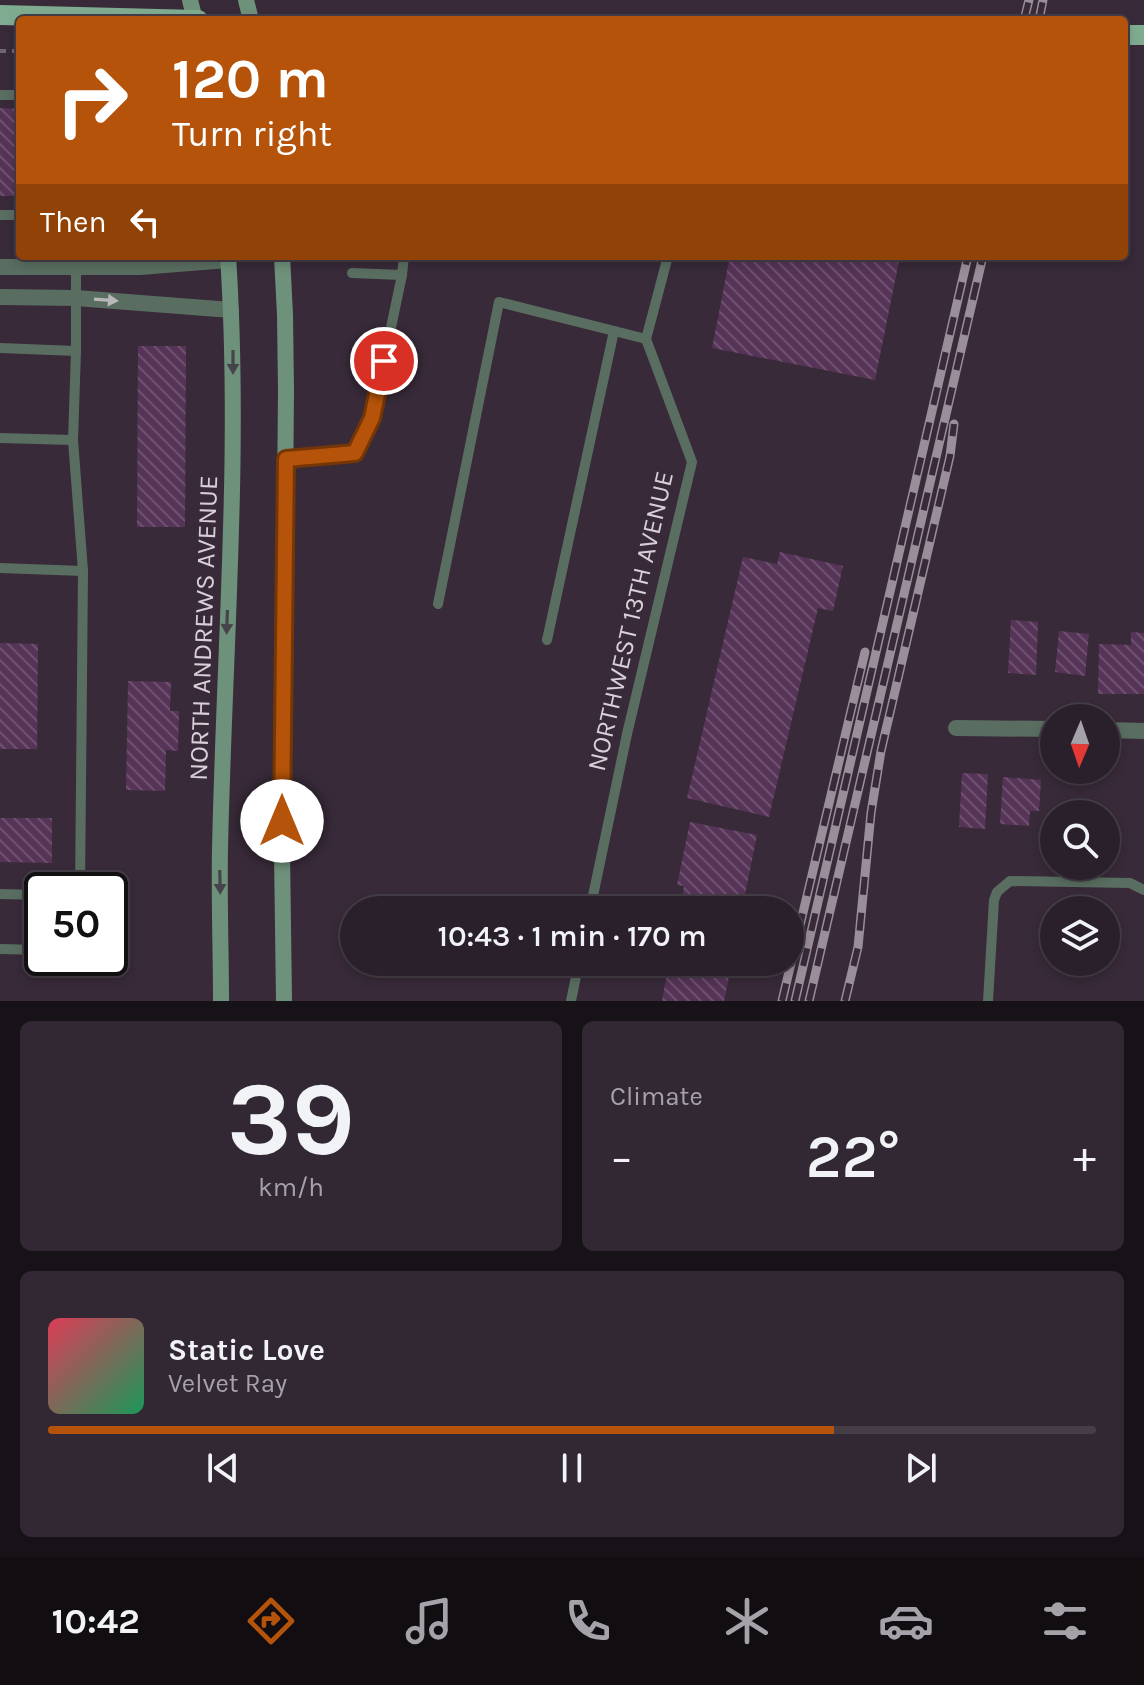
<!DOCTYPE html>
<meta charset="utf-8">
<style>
:root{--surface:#2a202b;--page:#322833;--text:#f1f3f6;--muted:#a5a3a9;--line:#463e47;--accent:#b45309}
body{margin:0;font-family:Karla,sans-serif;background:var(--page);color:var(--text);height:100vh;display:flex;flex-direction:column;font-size:30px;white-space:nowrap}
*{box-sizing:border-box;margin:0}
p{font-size:26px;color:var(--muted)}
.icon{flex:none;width:44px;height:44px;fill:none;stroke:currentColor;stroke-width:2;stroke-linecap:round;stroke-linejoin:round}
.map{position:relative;height:1001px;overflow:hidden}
.sheet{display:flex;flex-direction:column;gap:20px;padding:20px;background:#171218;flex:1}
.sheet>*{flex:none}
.guide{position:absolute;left:16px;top:16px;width:1112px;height:244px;border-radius:8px;box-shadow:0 4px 12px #0003,0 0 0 2px var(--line);background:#b45309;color:#fff;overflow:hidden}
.needle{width:52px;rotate:182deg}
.buttons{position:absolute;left:1040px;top:704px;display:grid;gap:16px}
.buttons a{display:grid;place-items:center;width:80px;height:80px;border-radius:50%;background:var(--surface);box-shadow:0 4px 12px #0003,0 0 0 2px var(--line);font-size:40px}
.speed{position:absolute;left:24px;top:872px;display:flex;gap:16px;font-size:40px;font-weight:700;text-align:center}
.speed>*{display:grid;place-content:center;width:104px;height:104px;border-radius:50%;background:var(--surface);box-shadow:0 4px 12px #0003,0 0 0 2px var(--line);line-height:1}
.speed .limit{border:4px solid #111;border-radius:12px;background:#fff;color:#111}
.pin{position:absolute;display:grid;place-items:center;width:68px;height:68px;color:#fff;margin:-34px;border:4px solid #fff;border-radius:50%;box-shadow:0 2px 8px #0007}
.me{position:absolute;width:88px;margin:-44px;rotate:0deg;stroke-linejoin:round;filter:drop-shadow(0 0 6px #0008)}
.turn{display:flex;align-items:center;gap:28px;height:168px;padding:0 24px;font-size:36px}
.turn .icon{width:104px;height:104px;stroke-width:2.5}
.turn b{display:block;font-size:56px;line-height:68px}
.then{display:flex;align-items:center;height:76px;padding:0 24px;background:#0003;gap:16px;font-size:30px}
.big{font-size:60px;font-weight:600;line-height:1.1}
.sheet .card{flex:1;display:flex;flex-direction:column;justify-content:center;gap:12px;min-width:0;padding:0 28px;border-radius:12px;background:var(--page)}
.sheet .dial{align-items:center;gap:0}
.dial b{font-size:104px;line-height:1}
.song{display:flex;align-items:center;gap:24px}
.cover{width:96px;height:96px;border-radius:12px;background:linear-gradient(135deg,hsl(350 70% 55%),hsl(150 70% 35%))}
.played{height:8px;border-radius:4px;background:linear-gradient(90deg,var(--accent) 75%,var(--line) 75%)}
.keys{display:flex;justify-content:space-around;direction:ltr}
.heat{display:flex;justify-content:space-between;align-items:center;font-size:44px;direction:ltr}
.sheet .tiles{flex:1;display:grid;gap:20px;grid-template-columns:1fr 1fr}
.card:last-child{grid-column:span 2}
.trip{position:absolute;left:340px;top:896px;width:464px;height:80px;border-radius:40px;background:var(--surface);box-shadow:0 4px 12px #0003,0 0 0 2px var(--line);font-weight:600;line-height:80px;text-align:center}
.dock{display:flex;height:128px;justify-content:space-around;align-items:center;background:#110d11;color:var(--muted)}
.dock .icon{width:56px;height:56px}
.dock .current{color:var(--accent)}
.dock b{font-size:36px;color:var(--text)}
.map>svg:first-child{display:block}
</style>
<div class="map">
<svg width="1144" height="1001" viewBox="0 0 1144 1001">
<defs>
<pattern id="building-back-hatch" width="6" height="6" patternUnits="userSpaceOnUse" patternTransform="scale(2)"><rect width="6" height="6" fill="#563458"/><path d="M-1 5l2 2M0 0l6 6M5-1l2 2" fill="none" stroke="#6e506f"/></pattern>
</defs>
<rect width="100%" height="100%" fill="#382a39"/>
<!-- building -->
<g fill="url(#building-back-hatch)">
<path d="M0,108L20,109V172H18L17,196H0Z"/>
<path d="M730,256H900L875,380L712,348Z"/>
<path d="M138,346H186L185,527H137Z"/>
<path d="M780,552L843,566L833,611L818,608L769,817L687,798L743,557L777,564Z"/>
<path d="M1011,620L1038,622L1036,675L1008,673Z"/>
<path d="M1059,631L1089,634L1085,676L1055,672Z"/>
<path d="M1131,632L1144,633V694H1098L1099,644L1131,645Z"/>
<path d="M0,643L38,644L37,749H0Z"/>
<path d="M128,681L171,682L170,711H179L178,751L166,750L165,791L126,790Z"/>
<path d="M962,773L988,774L985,829L959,827Z"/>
<path d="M1003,777L1041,780L1039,811H1030L1029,826L1000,824Z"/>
<path d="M0,818H52V863L0,862Z"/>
<path d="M690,822L757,835L742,910H680L684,886L677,885Z"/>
<path d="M669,962H732L724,1001H662Z"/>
</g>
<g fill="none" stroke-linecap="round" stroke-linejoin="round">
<!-- path -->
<path stroke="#726673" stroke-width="4" stroke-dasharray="6 6" stroke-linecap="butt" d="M0,51H20"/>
<!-- service -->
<g stroke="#596e60" stroke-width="10">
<path d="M0,95H20"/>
<path d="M0,215H20"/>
<path d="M352,273L402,275"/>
<path d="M0,348L76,351"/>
<path d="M0,438L73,440L76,351V256"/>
<path d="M73,440L83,571L80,890"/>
<path d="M286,459L355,453L372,418L402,275L404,256"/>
<path d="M0,568L83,571"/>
<path d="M438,604L499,302L646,339"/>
<path d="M547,640L614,331"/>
<path d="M0,894L42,895"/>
<path d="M590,910L627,734L692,462L646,339L668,256"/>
<path d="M0,949L42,950"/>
<path d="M571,1001L579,962"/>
<path d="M988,1001L994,900L997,892L1010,881L1130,883L1144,890"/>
</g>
<!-- minor -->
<g stroke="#596e60" stroke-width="16">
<path d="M0,267H140L228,260"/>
<path d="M0,297L76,298L231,310"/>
<path d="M956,728L1054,729"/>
<path d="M1106,730L1144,731"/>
</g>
<!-- secondary -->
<g stroke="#6e917b" stroke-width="16">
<path d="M190,0L195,20"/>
<path d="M246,0L251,20"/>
<path d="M282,256L285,315L286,390L282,852L284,1001"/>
<path d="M221,1001C221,951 219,900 220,850C224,652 241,454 228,256"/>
</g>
<!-- primary -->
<g stroke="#7fac90" stroke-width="20">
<path d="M0,15L198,20"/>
<path d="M1124,35H1144"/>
</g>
<defs>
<g id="rail">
<path d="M1024,20L1029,0"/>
<path d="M1039,20L1043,0"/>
<path d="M782,1001L865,652"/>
<path d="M795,1001L968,256"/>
<path d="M809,1001L983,256"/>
<path d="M845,1001L858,947L871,813L881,751L950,456L954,424"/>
</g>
</defs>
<!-- rail casing -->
<use href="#rail" stroke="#998e99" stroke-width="9"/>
<!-- rail -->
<use href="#rail" stroke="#382a39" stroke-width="6" stroke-dasharray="18" stroke-linecap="butt"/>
</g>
<!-- one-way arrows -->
<defs><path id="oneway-solid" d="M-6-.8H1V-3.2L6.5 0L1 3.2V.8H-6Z" transform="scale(2)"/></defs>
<use fill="#b8b7ba" href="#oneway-solid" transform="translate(106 300) rotate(4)"/>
<g fill="#46444a">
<use href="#oneway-solid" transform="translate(233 362) rotate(90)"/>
<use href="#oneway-solid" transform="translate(227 622) rotate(92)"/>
<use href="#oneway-solid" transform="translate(220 882) rotate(89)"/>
</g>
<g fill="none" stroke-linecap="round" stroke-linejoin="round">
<defs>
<path id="route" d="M282,821L286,459L355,453L372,418L384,361"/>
</defs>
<!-- route casing -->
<use href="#route" stroke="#753606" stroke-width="20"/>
<!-- route -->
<use href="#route" stroke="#b45309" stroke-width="14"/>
</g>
<g text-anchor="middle" stroke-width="8" stroke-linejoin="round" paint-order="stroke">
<!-- street labels -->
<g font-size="26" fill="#d8cfd8" stroke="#382a39">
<text transform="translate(630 621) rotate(-77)" y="9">NORTHWEST 13TH AVENUE</text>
<text transform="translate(203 628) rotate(-88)" y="9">NORTH ANDREWS AVENUE</text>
</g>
</g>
</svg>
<div class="buttons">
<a><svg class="needle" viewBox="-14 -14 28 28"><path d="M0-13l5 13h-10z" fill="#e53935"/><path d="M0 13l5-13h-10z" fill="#a5a3a9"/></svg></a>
<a><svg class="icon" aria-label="search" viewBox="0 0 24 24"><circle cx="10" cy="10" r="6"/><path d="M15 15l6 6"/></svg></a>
<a><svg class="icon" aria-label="layers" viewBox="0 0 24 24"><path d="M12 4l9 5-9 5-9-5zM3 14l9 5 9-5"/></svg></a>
</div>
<div class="speed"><div class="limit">50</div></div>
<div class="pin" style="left:384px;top:361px;background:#d93025"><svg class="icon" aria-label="arrive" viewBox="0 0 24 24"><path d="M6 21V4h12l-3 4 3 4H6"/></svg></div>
<svg class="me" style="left:282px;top:821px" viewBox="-20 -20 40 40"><circle r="19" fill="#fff"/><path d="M0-13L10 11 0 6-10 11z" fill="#b45309"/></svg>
<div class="trip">10:43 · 1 min · 170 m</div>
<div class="guide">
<div class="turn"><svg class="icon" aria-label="right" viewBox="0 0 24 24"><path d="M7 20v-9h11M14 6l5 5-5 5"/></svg><div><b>120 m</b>Turn right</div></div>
<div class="then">Then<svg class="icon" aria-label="left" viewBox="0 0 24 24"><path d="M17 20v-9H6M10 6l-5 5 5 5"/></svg></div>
</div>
</div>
<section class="sheet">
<div class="tiles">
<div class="card dial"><b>39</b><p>km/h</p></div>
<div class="card"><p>Climate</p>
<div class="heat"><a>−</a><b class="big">22°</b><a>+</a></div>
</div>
<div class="card">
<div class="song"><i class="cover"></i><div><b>Static Love</b><p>Velvet Ray</p></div></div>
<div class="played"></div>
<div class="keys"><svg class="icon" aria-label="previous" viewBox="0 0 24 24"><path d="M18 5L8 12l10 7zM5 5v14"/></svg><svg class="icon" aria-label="pause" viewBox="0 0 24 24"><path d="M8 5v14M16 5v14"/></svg><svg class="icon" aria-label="next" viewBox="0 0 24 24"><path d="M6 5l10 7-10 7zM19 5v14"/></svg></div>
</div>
</div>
</section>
<nav class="dock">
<b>10:42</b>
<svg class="icon current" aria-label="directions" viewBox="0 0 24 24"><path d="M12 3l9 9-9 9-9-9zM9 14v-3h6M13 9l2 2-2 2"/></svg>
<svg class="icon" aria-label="music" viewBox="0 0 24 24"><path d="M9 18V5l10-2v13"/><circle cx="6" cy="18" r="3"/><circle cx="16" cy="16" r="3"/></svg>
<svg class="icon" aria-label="phone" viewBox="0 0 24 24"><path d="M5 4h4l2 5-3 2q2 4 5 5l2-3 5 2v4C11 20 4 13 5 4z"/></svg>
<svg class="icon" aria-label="climate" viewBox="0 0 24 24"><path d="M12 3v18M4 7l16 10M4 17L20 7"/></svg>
<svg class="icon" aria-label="car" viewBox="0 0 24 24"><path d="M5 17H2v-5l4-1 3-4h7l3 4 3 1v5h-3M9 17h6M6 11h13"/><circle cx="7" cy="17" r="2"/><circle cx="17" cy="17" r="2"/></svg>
<svg class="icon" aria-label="filters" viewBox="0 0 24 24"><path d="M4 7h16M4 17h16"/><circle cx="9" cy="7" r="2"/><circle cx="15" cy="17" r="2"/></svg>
</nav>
